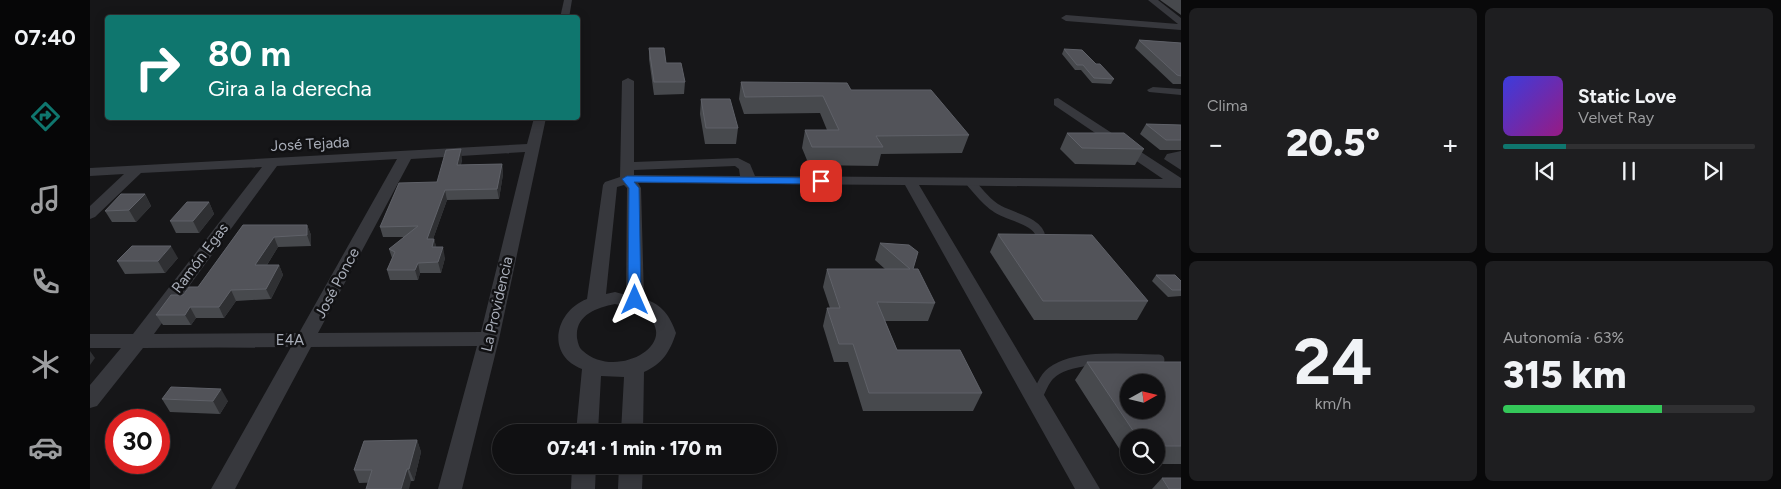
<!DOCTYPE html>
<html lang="es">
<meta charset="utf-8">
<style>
:root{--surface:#101012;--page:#1e1e20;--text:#f1f3f6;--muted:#9c9d9f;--line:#303032;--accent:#0f766e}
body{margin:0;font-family:Figtree,sans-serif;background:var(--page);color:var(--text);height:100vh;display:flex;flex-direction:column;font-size:19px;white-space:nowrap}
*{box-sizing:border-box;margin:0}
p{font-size:16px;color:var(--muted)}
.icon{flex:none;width:28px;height:28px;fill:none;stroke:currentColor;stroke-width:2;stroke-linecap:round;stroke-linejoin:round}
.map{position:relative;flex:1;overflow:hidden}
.sheet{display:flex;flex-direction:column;gap:8px;padding:8px;background:#09090a;width:600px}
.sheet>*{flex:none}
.top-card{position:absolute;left:15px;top:15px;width:475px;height:105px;border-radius:5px;box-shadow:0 2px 12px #0003,0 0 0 1px var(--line);background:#0f766e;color:#fff;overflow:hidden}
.needle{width:32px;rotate:82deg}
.buttons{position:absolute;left:1030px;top:374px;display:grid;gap:10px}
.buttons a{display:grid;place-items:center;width:45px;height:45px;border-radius:50%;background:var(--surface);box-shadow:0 2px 12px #0003,0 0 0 1px var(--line);font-size:25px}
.speed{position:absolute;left:15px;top:409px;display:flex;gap:10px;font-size:25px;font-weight:700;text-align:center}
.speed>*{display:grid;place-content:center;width:65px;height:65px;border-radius:50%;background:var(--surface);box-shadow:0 2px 12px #0003,0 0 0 1px var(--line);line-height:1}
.speed .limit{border:8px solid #d22;background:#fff;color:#111}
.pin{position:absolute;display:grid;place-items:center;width:42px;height:42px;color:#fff;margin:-21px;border-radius:10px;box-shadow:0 2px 8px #0006}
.me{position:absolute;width:55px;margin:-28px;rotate:0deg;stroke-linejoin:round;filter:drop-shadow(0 0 4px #0008)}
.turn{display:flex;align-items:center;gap:18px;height:105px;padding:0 20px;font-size:22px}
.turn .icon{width:65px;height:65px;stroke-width:2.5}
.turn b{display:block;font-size:35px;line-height:42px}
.big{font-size:38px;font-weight:800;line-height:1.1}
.sheet .card{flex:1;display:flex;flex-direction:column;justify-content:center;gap:8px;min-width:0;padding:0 18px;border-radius:8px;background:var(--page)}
.sheet .dial{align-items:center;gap:0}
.dial b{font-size:65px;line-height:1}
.song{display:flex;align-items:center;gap:15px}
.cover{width:60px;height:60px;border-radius:8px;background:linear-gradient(135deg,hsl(240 70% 55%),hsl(310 70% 35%))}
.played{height:5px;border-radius:2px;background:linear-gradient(90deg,var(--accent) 25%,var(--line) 25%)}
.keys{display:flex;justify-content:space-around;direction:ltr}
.heat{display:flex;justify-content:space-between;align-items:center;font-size:28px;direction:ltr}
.charge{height:8px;border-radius:4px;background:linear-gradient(90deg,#34c759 63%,var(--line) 0)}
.sheet .tiles{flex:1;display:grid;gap:8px;grid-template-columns:repeat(2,1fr)}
.trip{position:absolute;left:402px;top:424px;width:285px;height:50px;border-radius:25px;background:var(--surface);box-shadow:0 2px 12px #0003,0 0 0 1px var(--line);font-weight:800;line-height:50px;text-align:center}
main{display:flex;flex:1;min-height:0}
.menu{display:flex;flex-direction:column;width:90px;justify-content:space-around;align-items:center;background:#060607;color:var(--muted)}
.menu .icon{width:35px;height:35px}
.menu .selected{color:var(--accent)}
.menu b{font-size:22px;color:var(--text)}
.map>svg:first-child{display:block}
</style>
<main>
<nav class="menu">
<b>07:40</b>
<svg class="icon selected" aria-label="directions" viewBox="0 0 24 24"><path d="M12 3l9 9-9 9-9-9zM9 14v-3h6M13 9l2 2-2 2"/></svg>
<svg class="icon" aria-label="music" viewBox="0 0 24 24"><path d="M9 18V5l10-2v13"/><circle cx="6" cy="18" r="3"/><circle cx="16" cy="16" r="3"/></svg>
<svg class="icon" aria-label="phone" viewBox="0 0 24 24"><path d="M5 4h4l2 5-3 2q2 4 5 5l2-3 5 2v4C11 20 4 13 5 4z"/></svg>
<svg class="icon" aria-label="climate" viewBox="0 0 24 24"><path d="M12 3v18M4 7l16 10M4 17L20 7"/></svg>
<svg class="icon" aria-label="car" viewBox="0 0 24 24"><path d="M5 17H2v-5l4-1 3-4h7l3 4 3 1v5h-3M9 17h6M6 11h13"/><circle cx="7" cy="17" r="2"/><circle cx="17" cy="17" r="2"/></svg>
</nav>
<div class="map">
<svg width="1091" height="489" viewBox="0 0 1091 489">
<rect width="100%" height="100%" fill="#161618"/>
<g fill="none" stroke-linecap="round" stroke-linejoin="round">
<!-- service-far2 -->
<path stroke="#37383d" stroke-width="7" d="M880,182L882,185"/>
<!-- service-far1 -->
<path stroke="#37383d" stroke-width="9" d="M881,183C889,192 896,202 906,208C919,217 948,220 951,237"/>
<!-- service -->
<path stroke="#37383d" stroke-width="11" d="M946,399C950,391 953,381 959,375C981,353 1040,360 1069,360"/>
<!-- minor -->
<g fill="#37383d" fill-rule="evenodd">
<path d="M474,0H482L479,18H470Z"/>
<path d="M1058,0H1068L1091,18V30L976,21L971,18L976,15L1088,24Z"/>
<path d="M538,78L544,81V162L648,158L660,164L665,176L1073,179L964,105V99L968,98L1091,178V188L829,185L1010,489H985L815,185L548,183L551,188L554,299C572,304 580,316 586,333C580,352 572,364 554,372L553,432H531L534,377L511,376L508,432H486L492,369C455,355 465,311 497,299L513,185L515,182L530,177L532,81ZM645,166L649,169L650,176L544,175V170ZM534,185L537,188L536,295L525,292L516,294L527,187ZM525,304C533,306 544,307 551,311C597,341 527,382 493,351C489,348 488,343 487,338C485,315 506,308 525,304Z"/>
<path d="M1063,87L1091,89V95L1059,92L1057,90Z"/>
<path d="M444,118H456L409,339L372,489H348L387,346L221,347L145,489H121L201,347L53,348L7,406L0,408V385L31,348H0V334H43L172,167L51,173L5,217L0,219V206L34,174L0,176V168L437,144ZM435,152L391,332L228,333L321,159ZM307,159L209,333L64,334L187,166Z"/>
<path d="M1091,151V170L1074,159L1077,154Z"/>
<path d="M482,465H506L505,489H481Z"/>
<path d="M529,465H553L552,489H528Z"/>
</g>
</g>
<!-- wall -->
<g fill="#47494d">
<path d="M1070,0H1091V15Z"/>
<path d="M1049,40L1091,43V84H1083L1045,48Z"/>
<path d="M559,48L576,63L595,82L594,94L564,95L559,59Z"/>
<path d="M974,49L1006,64L1024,79L1021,84L1002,83L991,70H985L972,54Z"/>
<path d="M651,82L761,90L879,135L872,153L791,154L788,166L719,165L712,148L715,130H737L730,113L654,114L649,99Z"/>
<path d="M611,99L648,128L646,144H615L610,114Z"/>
<path d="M1056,124L1091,125V150H1070L1050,134Z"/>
<path d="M977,133L1054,149L1045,165L985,164L970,149Z"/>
<path d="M372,159L371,165L412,164L413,174L409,199L357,200L343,239H344L346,247L355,258L351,273H330L328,280H300L297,270L302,258L299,249L315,237H293L290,227L347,182Z"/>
<path d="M55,194L61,206L46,222H22L15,211Z"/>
<path d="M119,202L124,214L109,233H86L80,221Z"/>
<path d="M153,225H217L221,235V246L188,247L177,265H189L193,275L181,299L146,301L134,318H106L101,325H73L66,315L93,295L108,287Z"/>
<path d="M908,234L1058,301L1047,320H944L900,252Z"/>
<path d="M790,243L823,269L845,303L838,321H795L807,350L892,393L883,411H773L758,362H744L733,326L737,308H740L733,287L737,269H795L785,260Z"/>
<path d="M88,258L75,273L35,274L27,261Z"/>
<path d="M1066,275L1091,281V296L1078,297L1062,281Z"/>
<path d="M997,362H1091V464H1066V438H1039V464L985,380Z"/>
<path d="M72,399L138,401L130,414L80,412Z"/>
<path d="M327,440L331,452L324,481L269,483L264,470Z"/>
<path d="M1072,478L1091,489H1062Z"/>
</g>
<!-- shaded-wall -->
<g fill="#2f3033">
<path d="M371,149L372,159L368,175L367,165Z"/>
<path d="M412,164L413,174L409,199L407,189Z"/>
<path d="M355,190L357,200L339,250L337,239Z"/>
<path d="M55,194L61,206L46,222L39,210Z"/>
<path d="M119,202L124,214L109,233L103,221Z"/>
<path d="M217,225L221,235V246L217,235Z"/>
<path d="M184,237L188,247L170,276L165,265Z"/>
<path d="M344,239L347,249L342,247Z"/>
<path d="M81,246L88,258L75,273L68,261Z"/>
<path d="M353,247L355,258L351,273L348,262Z"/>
<path d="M328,263L330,273L328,280L325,270Z"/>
<path d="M189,265L193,275L181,299L176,289Z"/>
<path d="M141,290L146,301L134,318L129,307Z"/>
<path d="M100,307L106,318L101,325L95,315Z"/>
<path d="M0,351L5,358L0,365Z"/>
<path d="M131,389L138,401L130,414L123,401Z"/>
<path d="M327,440L331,452L324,481L319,469Z"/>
<path d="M317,469L321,481L319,489H311Z"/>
</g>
<!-- building -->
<g fill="#525359" stroke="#5f6168" fill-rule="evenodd">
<path d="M1049,40L1091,43V76L1087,75Z"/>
<path d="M559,48H574L576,63H591L595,82H564Z"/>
<path d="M974,49L992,50L1006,64H1010L1024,79L1004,78L993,65H987Z"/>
<path d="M651,82L757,83L761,90H841L879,135L786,136L793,147H722L715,130H749L733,96L655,97Z"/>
<path d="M611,99H640L648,128H616Z"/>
<path d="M1056,124L1091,125V140H1076Z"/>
<path d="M977,133H1034L1054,149L992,148Z"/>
<path d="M371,149L367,165L412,164L407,189L355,190L337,239H344L342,247H353L348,262L328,263L325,270H297L305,252L299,249L328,226L290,227L309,183L347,182L356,150Z"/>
<path d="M31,194H55L39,210L15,211Z"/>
<path d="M97,202H119L103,221H80Z"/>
<path d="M153,225H217V235L184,237L165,265H189L176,289L141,290L129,307H100L95,315H66L81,295H93L99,287H108Z"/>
<path d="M908,234L1002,235L1058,301H953Z"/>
<path d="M790,243L819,245L828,252L823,269H828L845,303L787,302L807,350H870L892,393H779L763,344H749L737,308H750L737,269H820Z"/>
<path d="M42,246H81L68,261H27Z"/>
<path d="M1066,275H1085L1091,281V290H1082Z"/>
<path d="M997,362H1091V446H1066V438H1048ZM1039,382H1066V410H1039Z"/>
<path d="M81,387L131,389L123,401L72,399Z"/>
<path d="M327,440L319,469H317L311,489H276L282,470H264L274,441Z"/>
<path d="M1072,478H1091V489H1079Z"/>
</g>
<!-- route -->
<path fill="#1a73e8" stroke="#114b97" d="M537,176L731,178L736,181L731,184L544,182L549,188L551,300L545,304L538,300L539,188L532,179Z"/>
<g text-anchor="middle" stroke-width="5" stroke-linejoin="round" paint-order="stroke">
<!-- street labels -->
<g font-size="15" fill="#a8adb8" stroke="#111113">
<text transform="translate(220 144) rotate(-3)" y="5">José Tejada</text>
<text transform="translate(110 258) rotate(-53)" y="5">Ramón Egas</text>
<text transform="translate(247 283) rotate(-62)" y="5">José Ponce</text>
<text transform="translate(407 304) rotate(-77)" y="5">La Providencia</text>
<text x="200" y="345">E4A</text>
</g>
</g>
</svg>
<div class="buttons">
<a><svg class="needle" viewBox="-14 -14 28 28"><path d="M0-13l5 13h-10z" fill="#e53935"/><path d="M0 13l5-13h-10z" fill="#9c9d9f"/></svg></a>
<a><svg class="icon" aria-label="search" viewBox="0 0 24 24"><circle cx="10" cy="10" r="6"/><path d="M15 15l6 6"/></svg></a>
</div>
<div class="speed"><div class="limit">30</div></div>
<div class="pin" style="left:731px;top:181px;background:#d93025"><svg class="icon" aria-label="arrive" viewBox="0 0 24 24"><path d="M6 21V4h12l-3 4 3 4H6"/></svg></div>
<svg class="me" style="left:545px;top:300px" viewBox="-20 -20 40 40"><path d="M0-17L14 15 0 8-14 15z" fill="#1a73e8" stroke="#fff" stroke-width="4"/></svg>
<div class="trip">07:41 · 1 min · 170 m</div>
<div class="top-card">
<div class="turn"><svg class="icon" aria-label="right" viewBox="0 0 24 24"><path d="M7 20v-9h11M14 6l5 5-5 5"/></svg><div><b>80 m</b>Gira a la derecha</div></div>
</div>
</div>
<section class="sheet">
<div class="tiles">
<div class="card"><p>Clima</p>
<div class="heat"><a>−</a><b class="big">20.5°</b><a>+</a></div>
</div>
<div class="card">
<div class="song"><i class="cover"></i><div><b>Static Love</b><p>Velvet Ray</p></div></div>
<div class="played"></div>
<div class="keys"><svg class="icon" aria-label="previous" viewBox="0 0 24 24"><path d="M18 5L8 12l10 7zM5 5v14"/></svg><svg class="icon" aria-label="pause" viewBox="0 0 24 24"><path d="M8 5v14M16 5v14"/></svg><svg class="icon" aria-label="next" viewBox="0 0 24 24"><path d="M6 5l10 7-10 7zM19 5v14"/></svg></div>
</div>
<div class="card dial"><b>24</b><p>km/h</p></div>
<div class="card"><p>Autonomía · 63%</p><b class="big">315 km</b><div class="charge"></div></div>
</div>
</section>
</main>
